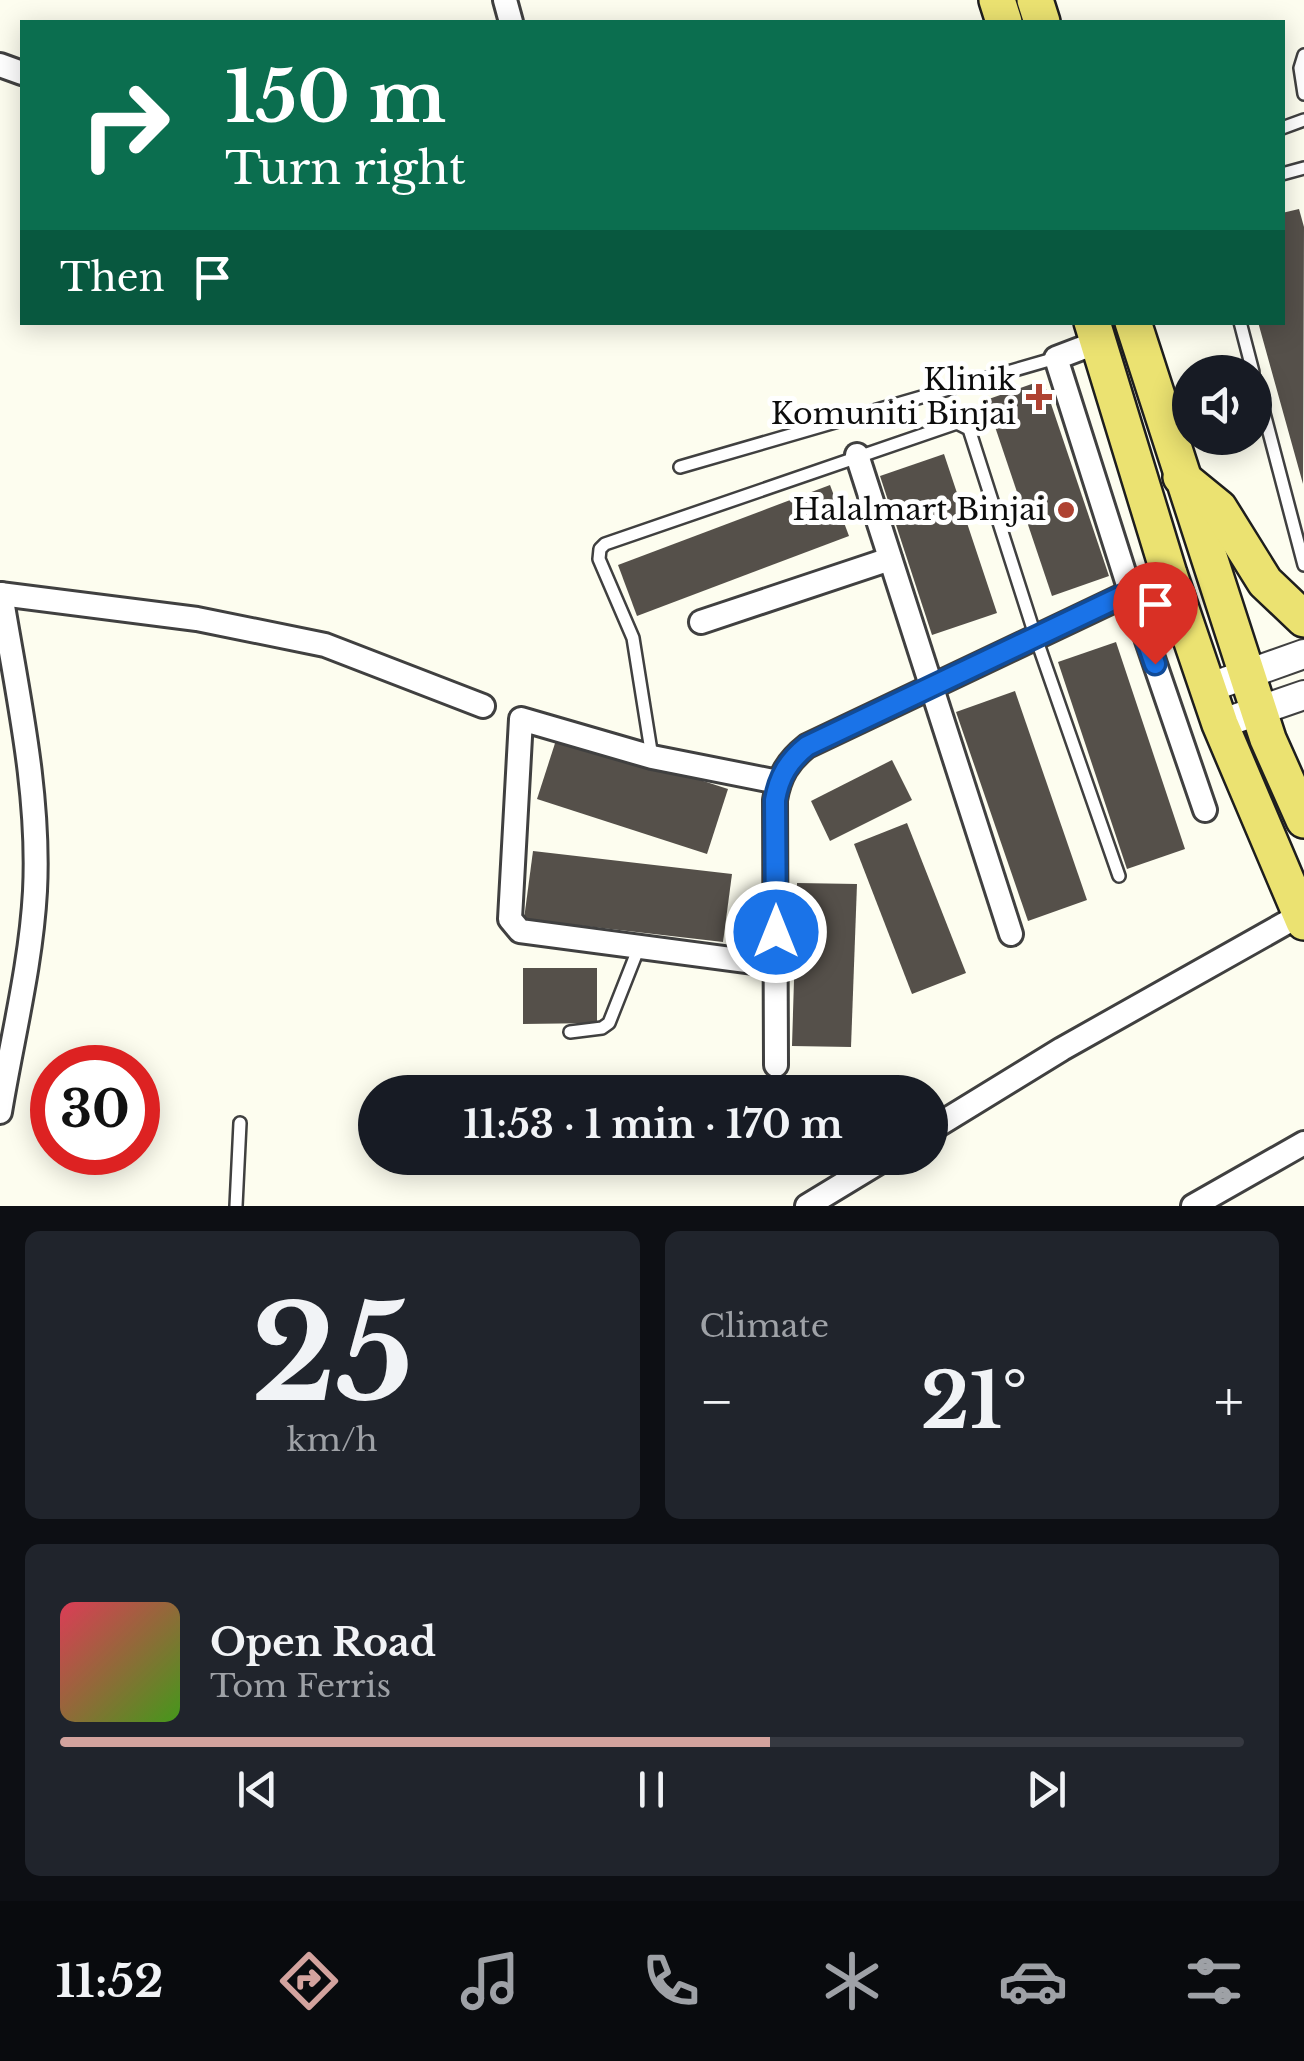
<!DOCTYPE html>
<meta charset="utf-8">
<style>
:root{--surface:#171b24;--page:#20242c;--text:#f1f3f6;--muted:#9ea1a6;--line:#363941;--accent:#d3a39e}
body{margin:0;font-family:"Libre Baskerville",serif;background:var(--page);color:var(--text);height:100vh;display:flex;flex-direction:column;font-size:38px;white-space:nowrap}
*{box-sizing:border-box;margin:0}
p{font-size:32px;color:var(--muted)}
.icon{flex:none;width:55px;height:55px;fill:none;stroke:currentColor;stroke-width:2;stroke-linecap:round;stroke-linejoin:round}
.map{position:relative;height:1206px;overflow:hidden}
.sheet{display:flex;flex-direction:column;gap:25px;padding:25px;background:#0d0f14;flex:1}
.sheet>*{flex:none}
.top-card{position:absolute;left:20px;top:20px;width:1265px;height:305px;border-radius:0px;box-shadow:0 5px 25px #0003;background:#0b6e4f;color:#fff;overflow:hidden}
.buttons{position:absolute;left:1172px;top:355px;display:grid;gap:20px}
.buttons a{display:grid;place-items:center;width:100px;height:100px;border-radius:50%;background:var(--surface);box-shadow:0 5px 25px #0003;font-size:50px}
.speed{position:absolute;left:30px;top:1045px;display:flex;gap:20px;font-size:50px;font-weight:700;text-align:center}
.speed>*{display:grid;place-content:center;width:130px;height:130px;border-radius:50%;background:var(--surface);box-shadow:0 5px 25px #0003;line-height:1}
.speed .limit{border:15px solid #d22;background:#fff;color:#111}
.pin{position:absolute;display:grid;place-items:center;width:85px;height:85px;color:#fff;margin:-102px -42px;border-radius:50% 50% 50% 0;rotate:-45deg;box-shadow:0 0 10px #0007}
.pin .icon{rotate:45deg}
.me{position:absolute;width:110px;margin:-55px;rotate:0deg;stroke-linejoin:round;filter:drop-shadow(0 0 8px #0008)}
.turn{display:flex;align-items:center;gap:35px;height:210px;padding:0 40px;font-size:45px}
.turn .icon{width:130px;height:130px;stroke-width:2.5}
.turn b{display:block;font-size:70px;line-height:85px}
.then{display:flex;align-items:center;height:95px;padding:0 40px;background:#0003;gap:20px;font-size:38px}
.big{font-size:75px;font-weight:700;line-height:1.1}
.sheet .widget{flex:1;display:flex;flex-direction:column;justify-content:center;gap:15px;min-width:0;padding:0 35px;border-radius:15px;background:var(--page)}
.sheet .dial{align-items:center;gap:0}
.dial b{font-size:130px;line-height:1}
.song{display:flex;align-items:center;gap:30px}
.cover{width:120px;height:120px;border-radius:15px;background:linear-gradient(135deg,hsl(350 70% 55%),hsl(100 70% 35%))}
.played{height:10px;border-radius:5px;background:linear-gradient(90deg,var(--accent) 60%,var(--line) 60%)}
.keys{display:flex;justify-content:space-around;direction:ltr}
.heat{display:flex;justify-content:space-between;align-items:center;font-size:55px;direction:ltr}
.sheet .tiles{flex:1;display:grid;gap:25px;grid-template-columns:1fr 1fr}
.widget:last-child{grid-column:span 2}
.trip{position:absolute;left:358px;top:1075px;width:590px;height:100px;border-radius:50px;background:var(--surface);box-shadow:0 5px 25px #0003;font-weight:700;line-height:100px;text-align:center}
.tabs{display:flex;height:160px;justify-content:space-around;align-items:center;background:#090b0e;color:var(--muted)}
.tabs .icon{width:70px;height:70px}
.tabs .active{color:var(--accent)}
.tabs b{font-size:45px;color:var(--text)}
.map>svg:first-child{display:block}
</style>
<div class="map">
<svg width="1304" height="1206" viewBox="0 0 1304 1206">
<rect width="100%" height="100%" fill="#fdfdef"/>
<!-- building -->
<g fill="#55504a">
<path d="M1299,209L1304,227L1303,484L1258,322H1282V213Z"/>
<path d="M1043,380L1109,576L1052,596L986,400Z"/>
<path d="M944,454L997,613L932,635L880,476Z"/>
<path d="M830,485L849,536L637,616L618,565Z"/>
<path d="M1116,642L1185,849L1127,869L1058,662Z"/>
<path d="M1015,691L1087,900L1028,921L956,712Z"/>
<path d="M558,734L728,789L707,854L537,799Z"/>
<path d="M892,760L912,800L830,841L811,801Z"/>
<path d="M907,823L966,973L912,994L854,844Z"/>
<path d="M533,851L732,874L723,942L524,919Z"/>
<path d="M797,883L857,884L851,1047L792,1046Z"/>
<path d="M523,968H597V1023L523,1024Z"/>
</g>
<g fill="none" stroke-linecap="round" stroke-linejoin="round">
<defs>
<g id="service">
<path d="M1304,55L1300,68L1304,94"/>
<path d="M1282,128L1304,120"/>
<path d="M1282,174L1304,168"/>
<path d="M1240,322L1253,372"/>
<path d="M1255,379L1304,565"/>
<path d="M680,467L1056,358"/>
<path d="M652,757L633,638L599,559L600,549L605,544L957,423L969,429L1035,635L1119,876"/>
<path d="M570,1032L602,1028L609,1023L639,947"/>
<path d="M236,1206L240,1123"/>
</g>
<g id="minor">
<path d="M505,0L511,22"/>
<path d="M0,65L22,73"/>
<path d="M1098,342L1056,358L1130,591L1205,810"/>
<path d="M857,455L1011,934"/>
<path d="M0,594L197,619L325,645L483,706"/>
<path d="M701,622L890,559"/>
<path d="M776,965L520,931L510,919L521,719L652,757L778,782"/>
<path d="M776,1065L775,800C779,776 788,761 807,746L1169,574"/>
<path d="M0,1112C12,1039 31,965 35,891C40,792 17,692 1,594"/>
<path d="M930,1130L1062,1049L1300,915"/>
<path d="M807,1206L886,1158"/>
<path d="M1193,1206L1304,1143"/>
</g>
<g id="tertiary">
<path d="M1208,688L1304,654"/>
<path d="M1220,724L1304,695"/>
</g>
<g id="primary">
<path d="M997,0L1004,22"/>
<path d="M1035,0L1042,22"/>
<path d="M1092,322L1169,574L1220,724L1304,922"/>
<path d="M1133,322L1268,739L1304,820"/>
<path d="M1181,477L1219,508L1265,582L1304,619"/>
</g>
</defs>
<!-- service casing -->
<use href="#service" stroke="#404040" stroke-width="16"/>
<!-- minor casing -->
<use href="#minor" stroke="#404040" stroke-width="28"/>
<!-- tertiary casing -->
<use href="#tertiary" stroke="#404040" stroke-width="32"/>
<!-- primary casing -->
<use href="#primary" stroke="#1e1e1e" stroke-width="40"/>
<!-- service -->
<use href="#service" stroke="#fff" stroke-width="11"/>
<!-- minor -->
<use href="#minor" stroke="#fff" stroke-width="22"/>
<!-- tertiary -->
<use href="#tertiary" stroke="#fff" stroke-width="28"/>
<!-- primary -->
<use href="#primary" stroke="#ebe271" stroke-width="35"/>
</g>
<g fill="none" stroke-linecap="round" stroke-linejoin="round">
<defs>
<path id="route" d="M776,932L775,800C779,777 788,761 807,746L1130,592L1155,664"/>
</defs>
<!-- route casing -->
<use href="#route" stroke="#114b97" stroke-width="25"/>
<!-- route -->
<use href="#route" stroke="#1a73e8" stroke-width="18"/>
</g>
<!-- markers -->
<g fill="#af4232" stroke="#fff" stroke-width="4">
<path d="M1034 382h10v10h10v10h-10v10h-10v-10h-10v-10h10z"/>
<circle cx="1066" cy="510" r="10"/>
</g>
<g text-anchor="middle" stroke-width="10" stroke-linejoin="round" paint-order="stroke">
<!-- poi labels -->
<g font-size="30" fill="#0d0d0d" stroke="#fff" text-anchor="end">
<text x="1016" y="390">Klinik<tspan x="1016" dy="34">Komuniti Binjai</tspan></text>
<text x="1046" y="520">Halalmart Binjai</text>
</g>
</g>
</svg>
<div class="buttons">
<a><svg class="icon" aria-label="sound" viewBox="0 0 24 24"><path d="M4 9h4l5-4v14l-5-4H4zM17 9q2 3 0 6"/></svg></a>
</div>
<div class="speed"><div class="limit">30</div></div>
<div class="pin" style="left:1155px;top:664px;background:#d93025"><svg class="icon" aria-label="arrive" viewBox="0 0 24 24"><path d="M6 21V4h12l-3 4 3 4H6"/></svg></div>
<svg class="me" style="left:776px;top:932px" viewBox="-20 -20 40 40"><circle r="17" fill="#1a73e8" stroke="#fff" stroke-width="3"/><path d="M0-11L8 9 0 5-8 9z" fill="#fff"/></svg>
<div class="trip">11:53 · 1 min · 170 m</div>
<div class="top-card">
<div class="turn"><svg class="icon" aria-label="right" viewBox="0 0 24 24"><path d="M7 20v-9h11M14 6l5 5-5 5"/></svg><div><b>150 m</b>Turn right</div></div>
<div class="then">Then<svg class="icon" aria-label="arrive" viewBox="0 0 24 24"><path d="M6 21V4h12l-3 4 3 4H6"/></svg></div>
</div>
</div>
<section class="sheet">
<div class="tiles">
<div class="widget dial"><b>25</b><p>km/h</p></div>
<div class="widget"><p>Climate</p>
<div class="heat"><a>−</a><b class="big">21°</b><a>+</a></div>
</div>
<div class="widget">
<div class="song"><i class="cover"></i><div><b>Open Road</b><p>Tom Ferris</p></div></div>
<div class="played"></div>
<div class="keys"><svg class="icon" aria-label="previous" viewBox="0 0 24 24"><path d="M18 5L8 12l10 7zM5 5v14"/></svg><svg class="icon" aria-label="pause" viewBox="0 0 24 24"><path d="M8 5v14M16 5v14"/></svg><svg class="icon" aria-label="next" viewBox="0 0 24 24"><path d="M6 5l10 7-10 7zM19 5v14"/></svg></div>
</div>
</div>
</section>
<nav class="tabs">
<b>11:52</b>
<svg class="icon active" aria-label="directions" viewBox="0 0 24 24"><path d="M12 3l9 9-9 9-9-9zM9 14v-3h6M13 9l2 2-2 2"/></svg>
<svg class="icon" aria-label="music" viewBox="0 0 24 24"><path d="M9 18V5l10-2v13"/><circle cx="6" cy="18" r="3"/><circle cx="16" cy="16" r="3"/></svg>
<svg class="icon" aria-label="phone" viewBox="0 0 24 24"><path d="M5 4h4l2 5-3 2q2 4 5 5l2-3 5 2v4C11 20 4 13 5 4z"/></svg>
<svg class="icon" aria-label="climate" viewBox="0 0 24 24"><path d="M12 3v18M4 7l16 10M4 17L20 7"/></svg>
<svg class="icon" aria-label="car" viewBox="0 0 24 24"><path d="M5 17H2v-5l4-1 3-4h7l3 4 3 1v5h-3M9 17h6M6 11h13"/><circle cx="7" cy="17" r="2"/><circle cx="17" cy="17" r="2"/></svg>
<svg class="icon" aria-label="filters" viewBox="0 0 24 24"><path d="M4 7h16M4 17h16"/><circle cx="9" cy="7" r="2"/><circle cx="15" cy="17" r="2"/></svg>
</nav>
